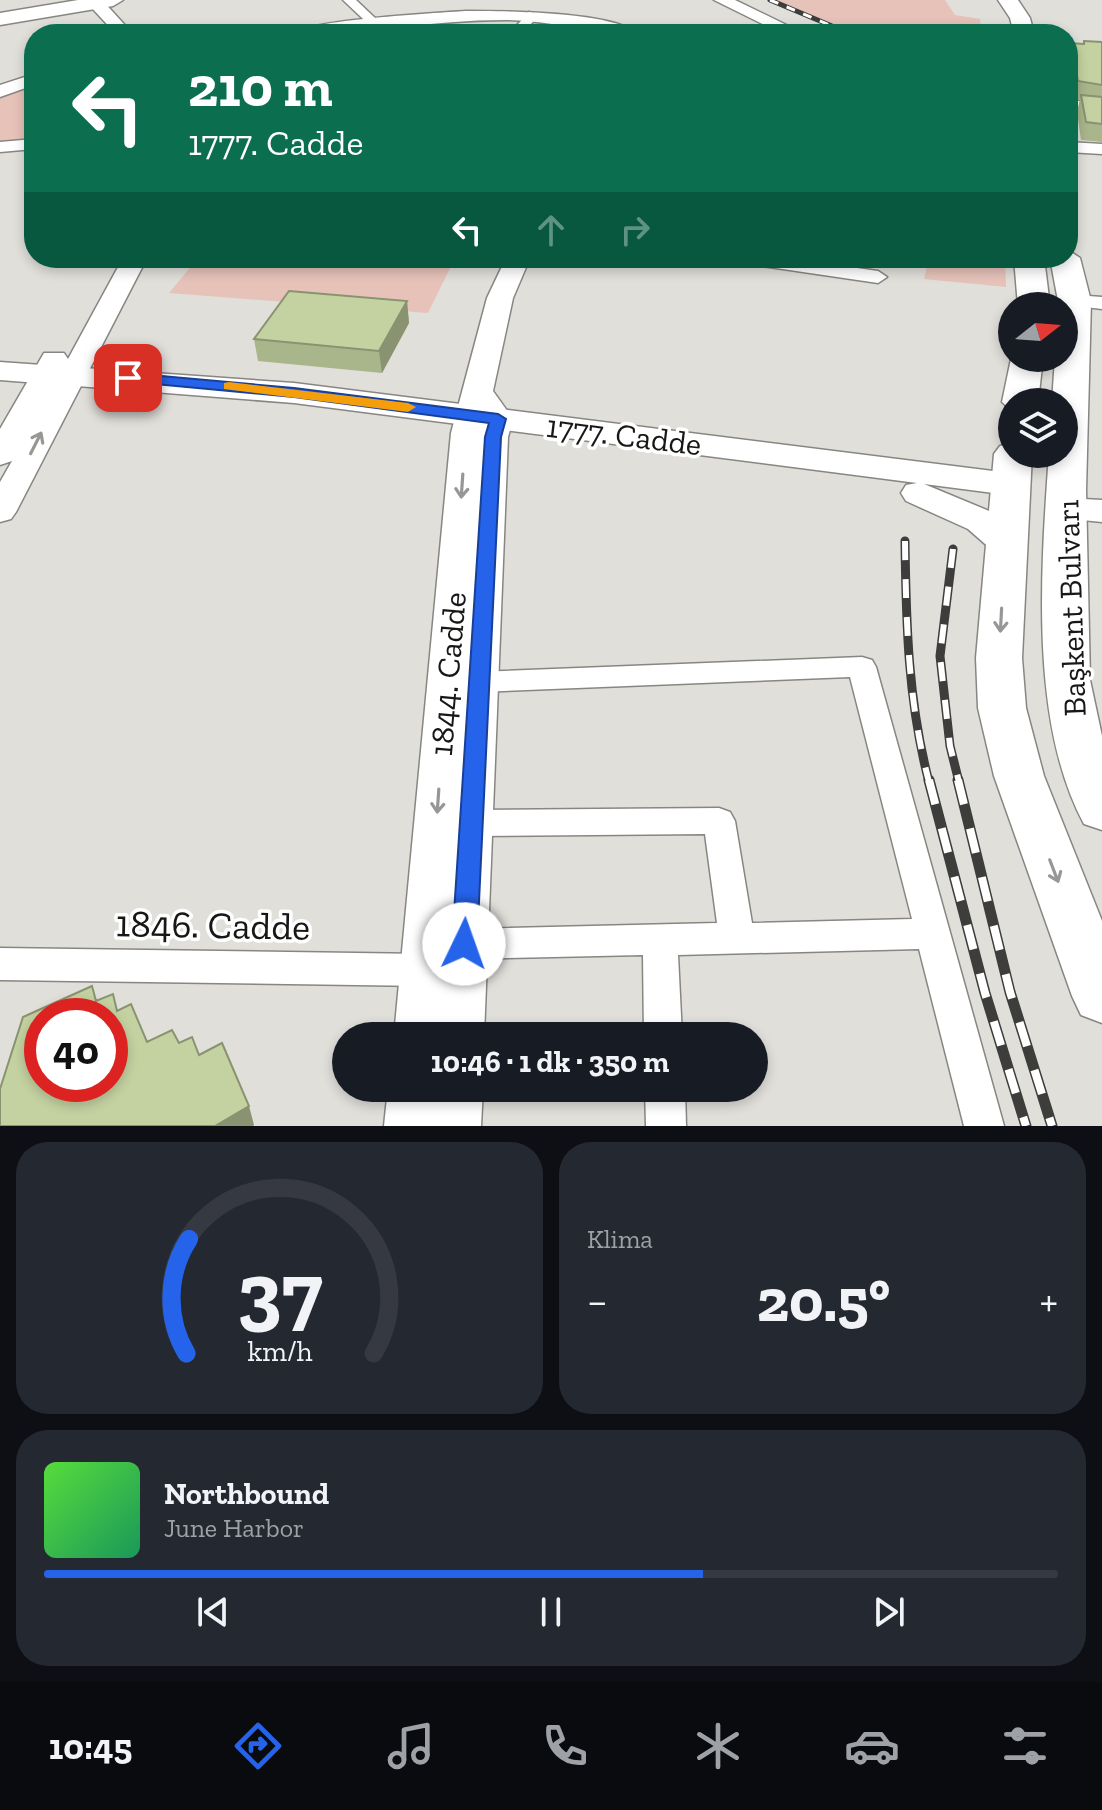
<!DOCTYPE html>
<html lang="tr">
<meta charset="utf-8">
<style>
:root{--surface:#171b24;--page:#242831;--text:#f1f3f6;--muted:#9ea1a6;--line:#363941;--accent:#2563eb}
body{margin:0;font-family:"Zilla Slab",serif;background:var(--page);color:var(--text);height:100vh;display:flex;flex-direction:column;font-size:30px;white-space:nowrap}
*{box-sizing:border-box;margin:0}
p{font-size:26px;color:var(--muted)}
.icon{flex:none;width:44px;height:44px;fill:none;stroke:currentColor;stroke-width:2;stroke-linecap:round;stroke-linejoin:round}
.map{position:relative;height:1126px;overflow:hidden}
.details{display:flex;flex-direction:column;gap:16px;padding:16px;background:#0d0f14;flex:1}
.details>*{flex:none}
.banner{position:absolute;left:24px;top:24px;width:1054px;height:244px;border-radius:32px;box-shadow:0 4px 12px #0003;background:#0b6e4f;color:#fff;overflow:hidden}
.needle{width:52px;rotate:73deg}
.fabs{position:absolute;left:998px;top:292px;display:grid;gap:16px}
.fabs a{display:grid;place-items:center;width:80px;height:80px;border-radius:50%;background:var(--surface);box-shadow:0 4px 12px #0003;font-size:40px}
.speed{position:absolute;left:24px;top:998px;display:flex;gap:16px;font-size:40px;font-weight:700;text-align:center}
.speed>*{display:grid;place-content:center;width:104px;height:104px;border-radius:50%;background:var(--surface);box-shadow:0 4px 12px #0003;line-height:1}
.speed .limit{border:12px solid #d22;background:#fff;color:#111}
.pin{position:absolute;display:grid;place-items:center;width:68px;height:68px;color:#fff;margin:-34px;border-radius:16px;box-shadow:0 4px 12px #0006}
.me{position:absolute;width:88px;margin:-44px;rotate:3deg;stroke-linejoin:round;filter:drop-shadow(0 0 6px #0008)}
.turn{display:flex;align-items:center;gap:28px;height:168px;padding:0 32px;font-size:36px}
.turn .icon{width:104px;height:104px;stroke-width:2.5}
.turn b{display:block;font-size:56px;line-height:68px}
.lanes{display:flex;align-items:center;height:76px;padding:0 32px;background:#0003;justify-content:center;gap:40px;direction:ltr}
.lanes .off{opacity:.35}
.big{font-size:60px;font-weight:700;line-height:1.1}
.details .widget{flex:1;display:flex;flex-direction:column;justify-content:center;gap:12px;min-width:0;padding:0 28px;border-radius:32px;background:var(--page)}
.details .dial{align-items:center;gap:0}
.dial svg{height:208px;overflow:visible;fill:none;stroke:var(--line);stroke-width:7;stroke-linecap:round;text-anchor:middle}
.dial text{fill:var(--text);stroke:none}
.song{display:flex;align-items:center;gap:24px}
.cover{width:96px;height:96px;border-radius:12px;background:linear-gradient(135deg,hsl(110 70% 55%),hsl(150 70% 35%))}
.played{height:8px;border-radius:4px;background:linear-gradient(90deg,var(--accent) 65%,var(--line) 65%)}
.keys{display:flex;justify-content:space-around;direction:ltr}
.heat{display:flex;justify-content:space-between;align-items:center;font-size:44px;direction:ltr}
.details .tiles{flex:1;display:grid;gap:16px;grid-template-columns:1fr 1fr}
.widget:last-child{grid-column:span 2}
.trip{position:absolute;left:332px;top:1022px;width:436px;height:80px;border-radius:40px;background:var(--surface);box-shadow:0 4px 12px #0003;font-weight:700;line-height:80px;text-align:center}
.menu{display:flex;height:128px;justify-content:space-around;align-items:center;background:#090b0e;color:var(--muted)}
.menu .icon{width:56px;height:56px}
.menu .current{color:var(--accent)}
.menu b{font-size:36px;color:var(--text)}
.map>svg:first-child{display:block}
</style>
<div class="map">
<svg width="1102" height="1126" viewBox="0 0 1102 1126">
<rect width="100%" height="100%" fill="#e0dfda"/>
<!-- green -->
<g fill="#e6c2b9">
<path d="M775,0H945L955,15L980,19L982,34H858Z"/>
<path d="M34,84V140L0,144V97Z"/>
<path d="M198,258H455L428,313L169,293Z"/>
<path d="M929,258H1005L1006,287L924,279Z"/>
</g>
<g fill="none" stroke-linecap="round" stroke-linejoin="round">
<defs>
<g id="minor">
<path d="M343,0H356L392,34H379Z"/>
<path d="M529,12L539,15L522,34H509Z"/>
<path d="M1068,100L1102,103V111L1068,108Z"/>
<path d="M34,139V149L0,152V142Z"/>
<path d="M1068,142L1102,144V154L1068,152Z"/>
<path d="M739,258H786L878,271L887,277L878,283L748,264Z"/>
<path d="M1075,295L1102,297V309L1068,305L1065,301L1068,297Z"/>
<path d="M862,657L872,660L876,667L1004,1126H964L919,949L678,955L682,1036H644L643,955L464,959L451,955L446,944L451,933L464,929L717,923L705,834L471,836L460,832L455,823L460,814L471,810L719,808L730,812L735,821L752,923L912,919L850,677L479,692L469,689L465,682L469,675L479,672Z"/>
<path d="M0,948L424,954L437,959L442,970L437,981L424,986L0,980Z"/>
<path d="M645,1088H685L686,1126H646Z"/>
</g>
<g id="tertiary">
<path d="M90,0H102L133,34H116L90,6Z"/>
<path d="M714,0H735L805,34H783Z"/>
<path d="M465,11C502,11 613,11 638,34C594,34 550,20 505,20C433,20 362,34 291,34C306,20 437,13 465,11Z"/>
<path d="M34,74V85L0,97V85Z"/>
<path d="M123,258H147L16,512L11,519L0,522V482L12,461L0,465V429L44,353H64L68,359Z"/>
<path d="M506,258H530L513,298L493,391L513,419L508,437L484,1036H394L451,433L487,298Z"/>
<path d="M388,1088H483L481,1126H384Z"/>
</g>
<g id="secondary">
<path d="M0,362L294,383L1009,473L1021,477L1027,484L1021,491L1009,495L924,484L994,513L1024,542L1018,550L1005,553L992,550L968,529L906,501L901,493L906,485L917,483L294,403L0,380Z"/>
<path d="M1065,498L1102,500V522L1052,517L1047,509L1052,501Z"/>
</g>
<g id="primary">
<path d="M78,0H123L113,6L0,25V13Z"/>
<path d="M998,0H1018L1030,18L1034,34H1014L1010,18Z"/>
<path d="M1068,250L1080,258L1091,301L1086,490L1090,680L1102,736V830L1084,824C1029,722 1041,567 1049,454H1064V402H1052L1055,358H1064V306H1059L1050,258H1068Z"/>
<path d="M1014,258H1044L1050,306H1018Z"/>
<path d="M1012,354V358H1043L1038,402H1012V411L1002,402Z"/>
<path d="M1012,443V454H1032L1022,658L1026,708L1044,776L1102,921V1023L1081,1015L1072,996L994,776L978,708L976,658L994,454L1000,446Z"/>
</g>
</defs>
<!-- minor casing -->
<use href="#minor" stroke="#888682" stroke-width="3"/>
<!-- tertiary casing -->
<use href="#tertiary" stroke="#888682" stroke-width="3"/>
<!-- secondary casing -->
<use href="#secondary" stroke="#888682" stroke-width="3"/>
<!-- primary casing -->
<use href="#primary" stroke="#888682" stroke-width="3"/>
<!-- minor -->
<use href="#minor" fill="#fff" fill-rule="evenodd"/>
<!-- tertiary -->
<use href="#tertiary" fill="#fff" fill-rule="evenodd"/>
<!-- secondary -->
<use href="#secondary" fill="#fff" fill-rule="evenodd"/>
<!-- primary -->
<use href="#primary" fill="#fff" fill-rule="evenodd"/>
<defs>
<path id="rail-far2" d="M770,0L851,34"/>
<g id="rail-far1">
<path d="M905,541C906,623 908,702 929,782"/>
<path d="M953,549L940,656L950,746L959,782"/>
</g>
<g id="rail">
<path d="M929,780L985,993L1026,1126"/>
<path d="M958,780L1010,992L1052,1126"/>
</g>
</defs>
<!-- rail-far2 casing -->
<use href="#rail-far2" stroke="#3d3d3b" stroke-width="5"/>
<!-- rail-far1 casing -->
<use href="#rail-far1" stroke="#3d3d3b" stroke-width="9"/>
<!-- rail casing -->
<use href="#rail" stroke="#3d3d3b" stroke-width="11"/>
<!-- rail-far2 -->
<use href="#rail-far2" stroke="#fff" stroke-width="3" stroke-dasharray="9" stroke-linecap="butt"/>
<!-- rail-far1 -->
<use href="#rail-far1" stroke="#fff" stroke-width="6" stroke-dasharray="19" stroke-linecap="butt"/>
<!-- rail -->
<use href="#rail" stroke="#fff" stroke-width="8" stroke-dasharray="25" stroke-linecap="butt"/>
</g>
<!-- wall -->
<g fill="#a9b58a">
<path d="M1084,41L1102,42V142L1081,140L1077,112L1080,99L1074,98L1073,92H1068V48L1069,43L1083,44Z"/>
<path d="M407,301L409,323L382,373L258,361L254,339Z"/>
</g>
<!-- shaded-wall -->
<g fill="#899371">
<path d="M407,301L409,323L382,373L379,351Z"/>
<path d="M249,1106L254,1125L253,1126H215Z"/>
</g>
<!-- building -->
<g fill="#c4d2a1" stroke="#899371" stroke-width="2" fill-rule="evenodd">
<path d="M1084,41L1102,42V85L1078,81L1077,76L1068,75L1069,43L1084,44Z"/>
<path d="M1081,95L1102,97V124L1086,122Z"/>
<path d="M289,291L407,301L379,351L254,339Z"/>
<path d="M92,986L96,1001L113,994L117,1011L131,1004L147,1042L172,1030L179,1043L192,1037L199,1055L222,1043L249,1106L215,1126H0V1089L23,1017ZM42,1016H110V1084H42Z"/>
</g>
<!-- one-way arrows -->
<defs><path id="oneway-shaft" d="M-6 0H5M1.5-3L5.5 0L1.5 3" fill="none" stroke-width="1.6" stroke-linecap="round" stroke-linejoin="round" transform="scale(2)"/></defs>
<g stroke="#979796">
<use href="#oneway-shaft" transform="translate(36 443) rotate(-63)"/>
<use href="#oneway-shaft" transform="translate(462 486) rotate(94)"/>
<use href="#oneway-shaft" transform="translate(1001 620) rotate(93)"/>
<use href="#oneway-shaft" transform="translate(438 801) rotate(94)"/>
<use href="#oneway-shaft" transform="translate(1054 871) rotate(69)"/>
</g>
<!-- route -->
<path fill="#2563eb" stroke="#184099" stroke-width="2" d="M128,373L294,388L498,414L506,419L501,437L477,944L473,952L464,955L456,952L452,944L485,437L489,423L294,397L123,381L121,378Z"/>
<!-- slow -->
<path fill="#f59e0b" d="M229,382L408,403L416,407L408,412L224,389V383Z"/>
<g text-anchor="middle" stroke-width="7" stroke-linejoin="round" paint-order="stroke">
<!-- street labels -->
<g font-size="32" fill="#171715" stroke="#fff">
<text transform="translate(624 435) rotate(7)" y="11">1777. Cadde</text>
<text transform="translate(1071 608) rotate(-92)" y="11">Başkent Bulvarı</text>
<text transform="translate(448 674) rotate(-85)" y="11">1844. Cadde</text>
</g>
<!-- near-street labels -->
<g font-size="38" fill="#171715" stroke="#fff">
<text transform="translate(213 925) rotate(1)" y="13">1846. Cadde</text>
</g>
</g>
</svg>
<div class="fabs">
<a><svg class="needle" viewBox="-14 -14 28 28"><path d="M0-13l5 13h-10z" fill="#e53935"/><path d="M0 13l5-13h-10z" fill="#9ea1a6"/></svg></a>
<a><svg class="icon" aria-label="layers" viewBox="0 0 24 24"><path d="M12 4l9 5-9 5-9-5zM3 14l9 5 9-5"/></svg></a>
</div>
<div class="speed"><div class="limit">40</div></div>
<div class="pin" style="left:128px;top:378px;background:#d93025"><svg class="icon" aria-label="arrive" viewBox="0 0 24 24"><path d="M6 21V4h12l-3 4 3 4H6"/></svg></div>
<svg class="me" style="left:464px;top:944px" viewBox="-20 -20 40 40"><circle r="19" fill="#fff"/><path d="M0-13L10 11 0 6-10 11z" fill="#2563eb"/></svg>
<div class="trip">10:46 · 1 dk · 350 m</div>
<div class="banner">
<div class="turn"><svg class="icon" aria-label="left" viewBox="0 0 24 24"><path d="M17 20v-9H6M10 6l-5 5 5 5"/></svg><div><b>210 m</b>1777. Cadde</div></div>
<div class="lanes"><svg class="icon" aria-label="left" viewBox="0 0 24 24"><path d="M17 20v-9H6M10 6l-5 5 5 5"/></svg><svg class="icon off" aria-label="ahead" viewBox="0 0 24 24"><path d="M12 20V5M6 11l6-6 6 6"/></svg><svg class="icon off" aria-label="right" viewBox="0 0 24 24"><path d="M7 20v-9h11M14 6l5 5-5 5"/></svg></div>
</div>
</div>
<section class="details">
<div class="tiles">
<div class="widget dial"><svg viewBox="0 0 100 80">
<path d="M14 69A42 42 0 1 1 86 69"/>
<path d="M14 69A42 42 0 0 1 15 25" stroke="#2563eb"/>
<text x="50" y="56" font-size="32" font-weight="700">37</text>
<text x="50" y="72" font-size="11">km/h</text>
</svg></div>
<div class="widget"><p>Klima</p>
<div class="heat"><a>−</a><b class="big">20.5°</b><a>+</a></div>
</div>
<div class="widget">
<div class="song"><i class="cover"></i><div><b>Northbound</b><p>June Harbor</p></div></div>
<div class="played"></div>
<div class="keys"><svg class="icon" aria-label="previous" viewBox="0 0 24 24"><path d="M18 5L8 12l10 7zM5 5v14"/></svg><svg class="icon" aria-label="pause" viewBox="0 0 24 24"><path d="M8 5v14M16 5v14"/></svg><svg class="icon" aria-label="next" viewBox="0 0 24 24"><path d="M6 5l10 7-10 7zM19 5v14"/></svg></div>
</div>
</div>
</section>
<nav class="menu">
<b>10:45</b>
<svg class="icon current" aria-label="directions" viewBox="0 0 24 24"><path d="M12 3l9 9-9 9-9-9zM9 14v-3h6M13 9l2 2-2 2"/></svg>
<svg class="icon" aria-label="music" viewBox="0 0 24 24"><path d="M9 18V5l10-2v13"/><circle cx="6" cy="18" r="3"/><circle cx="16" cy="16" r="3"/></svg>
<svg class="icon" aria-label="phone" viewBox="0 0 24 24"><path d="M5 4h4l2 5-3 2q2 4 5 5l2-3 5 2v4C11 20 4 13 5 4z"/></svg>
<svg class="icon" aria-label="climate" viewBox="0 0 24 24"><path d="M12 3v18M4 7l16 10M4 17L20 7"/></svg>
<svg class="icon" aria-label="car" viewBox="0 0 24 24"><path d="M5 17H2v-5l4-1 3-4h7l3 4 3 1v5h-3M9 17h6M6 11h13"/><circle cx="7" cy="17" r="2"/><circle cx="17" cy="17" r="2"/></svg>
<svg class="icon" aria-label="filters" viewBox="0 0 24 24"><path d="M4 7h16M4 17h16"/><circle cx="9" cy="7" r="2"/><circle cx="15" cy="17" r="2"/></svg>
</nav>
